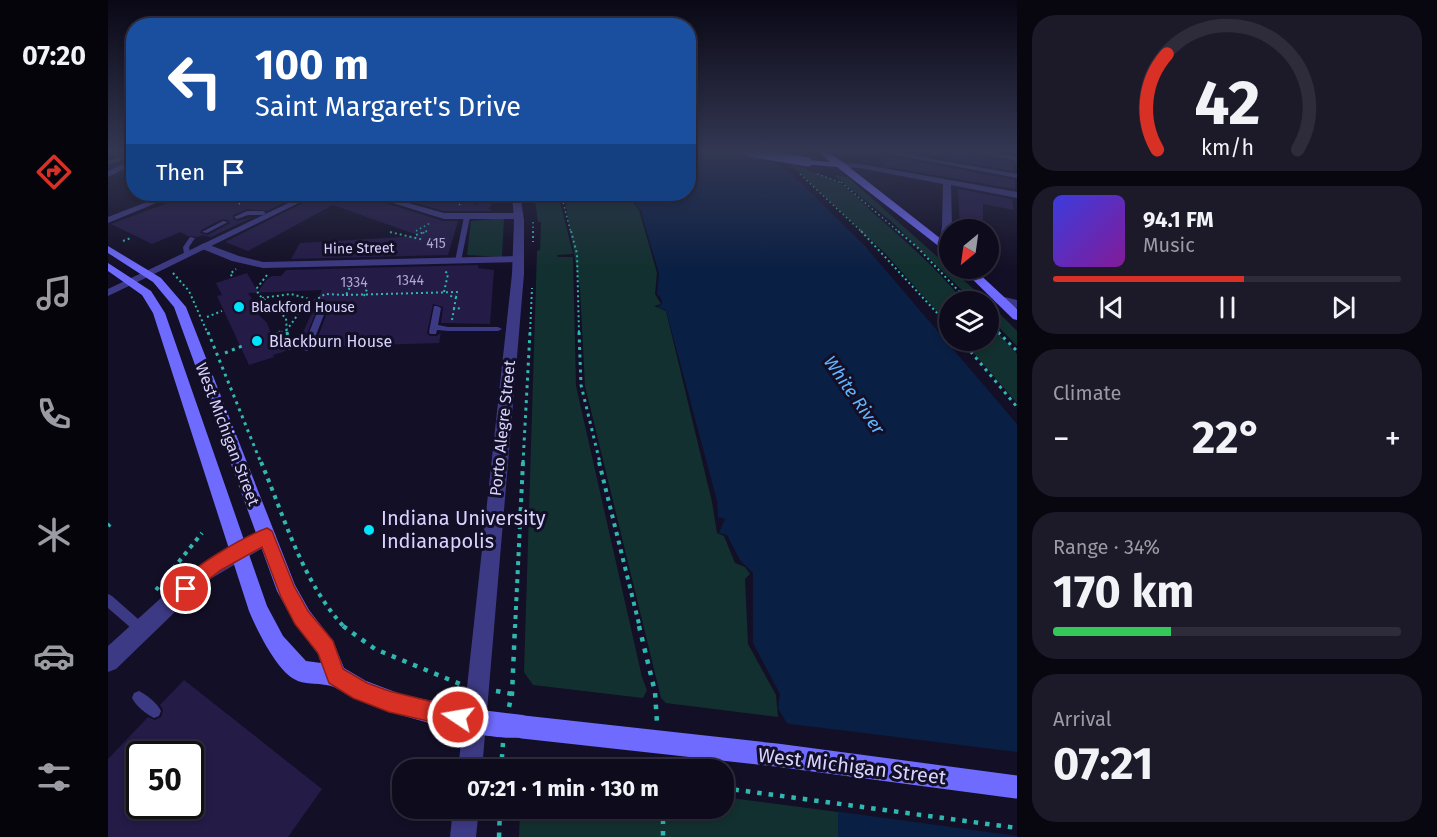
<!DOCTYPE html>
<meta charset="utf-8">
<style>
:root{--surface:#0e0b1c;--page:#1c1929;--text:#f1f3f6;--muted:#9b9ba3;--line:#2e2b3b;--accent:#d93025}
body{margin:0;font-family:"Fira Sans",sans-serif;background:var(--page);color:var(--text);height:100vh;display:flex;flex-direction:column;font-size:22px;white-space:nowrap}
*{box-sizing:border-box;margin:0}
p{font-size:20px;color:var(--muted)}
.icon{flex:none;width:33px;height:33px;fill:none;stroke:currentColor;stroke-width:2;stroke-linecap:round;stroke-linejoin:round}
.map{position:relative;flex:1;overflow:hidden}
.panel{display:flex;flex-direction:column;gap:15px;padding:15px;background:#08060f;width:420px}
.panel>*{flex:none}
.top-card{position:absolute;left:18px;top:18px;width:570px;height:183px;border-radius:24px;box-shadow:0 3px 9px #0003,0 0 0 2px var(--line);background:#1a4fa0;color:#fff;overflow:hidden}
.needle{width:39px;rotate:209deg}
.tools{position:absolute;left:831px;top:219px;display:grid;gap:12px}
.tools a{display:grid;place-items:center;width:60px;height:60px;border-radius:50%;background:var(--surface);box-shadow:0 3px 9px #0003,0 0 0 2px var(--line);font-size:30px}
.speed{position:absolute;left:18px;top:741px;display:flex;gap:12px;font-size:30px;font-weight:700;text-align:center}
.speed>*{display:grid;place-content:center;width:78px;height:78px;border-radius:50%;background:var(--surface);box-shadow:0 3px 9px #0003,0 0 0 2px var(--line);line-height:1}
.speed .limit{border:3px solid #111;border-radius:9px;background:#fff;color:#111}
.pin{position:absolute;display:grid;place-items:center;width:51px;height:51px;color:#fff;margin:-26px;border:3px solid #fff;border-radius:50%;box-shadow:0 2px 6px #0007}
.me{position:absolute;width:66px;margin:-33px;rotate:282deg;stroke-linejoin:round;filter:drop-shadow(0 0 4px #0008)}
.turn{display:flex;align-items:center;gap:21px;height:126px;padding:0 30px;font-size:27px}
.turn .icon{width:78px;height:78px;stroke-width:2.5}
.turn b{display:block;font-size:42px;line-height:51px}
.then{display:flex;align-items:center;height:57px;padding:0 30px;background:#0003;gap:12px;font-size:22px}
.big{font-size:45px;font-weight:700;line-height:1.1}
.panel .card{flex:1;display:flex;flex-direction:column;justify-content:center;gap:9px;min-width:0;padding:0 21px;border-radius:24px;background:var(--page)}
.panel .dial{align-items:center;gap:0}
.dial svg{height:156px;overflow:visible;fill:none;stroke:var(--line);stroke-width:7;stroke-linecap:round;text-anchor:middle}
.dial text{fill:var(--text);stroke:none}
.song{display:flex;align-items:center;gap:18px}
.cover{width:72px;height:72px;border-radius:9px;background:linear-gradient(135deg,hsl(240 70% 55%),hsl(290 70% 35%))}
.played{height:6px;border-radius:3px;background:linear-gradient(90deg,var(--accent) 55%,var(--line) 55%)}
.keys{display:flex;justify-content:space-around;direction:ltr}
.heat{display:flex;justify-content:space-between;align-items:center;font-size:33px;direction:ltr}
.charge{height:9px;border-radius:4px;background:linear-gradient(90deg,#34c759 34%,var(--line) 0)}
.trip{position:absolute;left:284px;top:759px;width:342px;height:60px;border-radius:24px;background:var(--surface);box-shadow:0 3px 9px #0003,0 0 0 2px var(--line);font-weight:700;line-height:60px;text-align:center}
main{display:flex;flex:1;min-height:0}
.menu{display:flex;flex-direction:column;width:108px;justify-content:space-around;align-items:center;background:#06040b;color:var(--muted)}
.menu .icon{width:42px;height:42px}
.menu .current{color:var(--accent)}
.menu b{font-size:27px;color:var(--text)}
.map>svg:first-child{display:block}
</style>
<main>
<nav class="menu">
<b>07:20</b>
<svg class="icon current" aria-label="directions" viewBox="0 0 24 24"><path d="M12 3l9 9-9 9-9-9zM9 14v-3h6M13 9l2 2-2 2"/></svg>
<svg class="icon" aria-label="music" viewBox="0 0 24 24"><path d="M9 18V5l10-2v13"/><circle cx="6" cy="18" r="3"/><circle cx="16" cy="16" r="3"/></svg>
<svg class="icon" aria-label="phone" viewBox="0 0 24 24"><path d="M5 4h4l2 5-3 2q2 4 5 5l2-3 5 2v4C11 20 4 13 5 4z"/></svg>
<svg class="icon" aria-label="climate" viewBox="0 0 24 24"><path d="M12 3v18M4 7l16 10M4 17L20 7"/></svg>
<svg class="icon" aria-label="car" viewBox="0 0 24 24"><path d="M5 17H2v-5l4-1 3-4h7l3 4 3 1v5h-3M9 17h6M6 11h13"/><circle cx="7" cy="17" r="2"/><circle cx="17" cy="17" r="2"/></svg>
<svg class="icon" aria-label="filters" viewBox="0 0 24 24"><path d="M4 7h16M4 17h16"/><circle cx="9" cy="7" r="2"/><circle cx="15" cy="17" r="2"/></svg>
</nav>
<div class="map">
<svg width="909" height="837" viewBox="0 0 909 837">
<rect width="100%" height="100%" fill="#130f26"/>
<!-- green -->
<g fill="#12302f">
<path d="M682,164C690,165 724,179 732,184C743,190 754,202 763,211C796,240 828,267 855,301L842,302L841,325L776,252Z"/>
<path d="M729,175L741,178L879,301H865L783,221L727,176Z"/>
<path d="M426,194H450L465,254L449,255L450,257H465L468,386L534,677L539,690L535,698L425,685L416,672L429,251L432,250L433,222H430Z"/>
<path d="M456,194H518L531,210L549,273L547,294L553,304L546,306L558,311L604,502L609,533L616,536L627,563L637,567L642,574L637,579L640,644L668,695L670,717L558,703L553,698L477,386L472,289Z"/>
<path d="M396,218L394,257L359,255L363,221Z"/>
<path d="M881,303L909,331V346L881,317Z"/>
<path d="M881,323L909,354V403L855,341L880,340Z"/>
<path d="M615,797L730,812V837H411L412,809L615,808Z"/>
</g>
<!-- water -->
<path fill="#0a1f44" d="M581,152H655L691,181L757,246L909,424V837H730V811L670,708L672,694L645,643V573L632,560L619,535L611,533L617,519L610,517L609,501L558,310L549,307L554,304L553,298L549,294L551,274L533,211L520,194H580Z"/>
<!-- pier -->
<path fill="#130f26" d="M675,723L909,752V836L726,811Z"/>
<!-- building -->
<g fill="#241b47" fill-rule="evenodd">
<path d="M799,152H849L878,157L905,162L906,171Z"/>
<path d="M779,156L907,180V189L775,166Z"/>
<path d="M850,189L904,199L906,210L875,204V230H852Z"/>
<path d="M84,194H100L125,203L146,194H174L187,197L159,211L139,209L125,215V219L130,221L145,217L103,237L95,235L89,237L80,236L72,232L44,244L3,224ZM114,219L120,220L122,223L100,235L92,233L93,230Z"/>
<path d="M211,194H254L255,196L335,221H350L340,255L183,259L192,243L312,236L225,205L140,251L117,242L199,201L218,202L206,198Z"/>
<path d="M275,194H330L325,197L341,196L369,205L371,194H388L381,209L386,211H336Z"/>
<path d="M370,265V268L386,270L382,324L333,323L335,307L325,304L319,333L322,336H328L333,333L331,343L206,347L219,313L216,308H210L193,348H188L214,290L140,293L151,308L146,310L159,323L162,331L178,351L165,355L166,357L141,365L109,296L114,295L108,283L139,273L150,292L158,280L164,276H173L178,270Z"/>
<path d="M76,680L214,789L180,837H0V759L40,717L47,720L53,717L55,710L52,705ZM32,754H82V806H32Z"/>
</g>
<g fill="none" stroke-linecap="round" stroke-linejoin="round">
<!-- path-far4 -->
<g stroke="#2fb8b0" stroke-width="1.5" stroke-dasharray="1.5 3" stroke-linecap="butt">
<path d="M692,174L755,233"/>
<path d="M709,174L734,183"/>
<path d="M733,182L792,233"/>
<path d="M453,194L463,233"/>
<path d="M338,196L354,194"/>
<path d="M357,200L366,203"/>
<path d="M132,204L124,199L135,194L141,195"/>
<path d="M351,205L357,200L356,194"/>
<path d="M425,222V233"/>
<path d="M308,231L322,223"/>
<path d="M315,233L319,231"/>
</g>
<!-- path-far3 -->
<g stroke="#2fb8b0" stroke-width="2" stroke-dasharray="2 3" stroke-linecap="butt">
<path d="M425,231V242"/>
<path d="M463,231L469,254L471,334"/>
<path d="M753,231L842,327"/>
<path d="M790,231L810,248L861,302"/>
<path d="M282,232L316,240"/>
<path d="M308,235L319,231"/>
<path d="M15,241L23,238"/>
<path d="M65,273L81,291L100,334"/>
<path d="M159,275L149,288L150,294L178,318L179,334"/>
<path d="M124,276L122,274L128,269"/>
<path d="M336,292L340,274L337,271"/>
<path d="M238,295L349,292L348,297L342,296"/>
<path d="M256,296L259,289"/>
<path d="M154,298L183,294L201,299L181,327"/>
<path d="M206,301L217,294L238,295L242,287"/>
<path d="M150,306L160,303"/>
<path d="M346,309L348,297"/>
<path d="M99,317L114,311"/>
<path d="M344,320L346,309L354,308"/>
<path d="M880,322L892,334"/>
<path d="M168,334L179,330"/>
<path d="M422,334L424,288"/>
</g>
<!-- path-far2 -->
<g stroke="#2fb8b0" stroke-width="3" stroke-dasharray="3 4.5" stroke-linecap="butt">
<path d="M100,332L153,463"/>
<path d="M179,332L183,354"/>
<path d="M471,332L473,385L492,463"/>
<path d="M890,332L909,351"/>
<path d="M164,335L172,332"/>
<path d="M853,340L909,407"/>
<path d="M117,353L134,346"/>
<path d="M415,463L422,332"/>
</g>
<!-- path-far1 -->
<g stroke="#2fb8b0" stroke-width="4" stroke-dasharray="4 5" stroke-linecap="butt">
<path d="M153,462C177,518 194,582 237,628"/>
<path d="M491,462L532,628"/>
<path d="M0,526L2,524"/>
<path d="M48,590L94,533"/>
<path d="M407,628L415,462"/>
</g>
<!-- path -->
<g stroke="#2fb8b0" stroke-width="4.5" stroke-dasharray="4.5 7" stroke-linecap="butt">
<path d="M235,626L267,649L352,684"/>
<path d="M531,626L547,692L549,723"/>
<path d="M388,691L404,694"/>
<path d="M401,707L404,694L407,626"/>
<path d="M552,759L553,770"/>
<path d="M393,763L457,770"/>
<path d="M393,770L395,743"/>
<path d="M615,788L909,828"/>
<path d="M555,808V837"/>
<path d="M391,837L392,808"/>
</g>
<!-- service -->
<g fill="#3d3a85" fill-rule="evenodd">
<path d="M772,152H784L909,174V178Z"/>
<path d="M26,153V156L0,164V161Z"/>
<path d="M139,211H155L158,213L155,215H140L129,219L126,217Z"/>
<path d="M359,215L362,217L353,261L350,263L347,261L356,217Z"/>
<path d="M115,221L120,222L99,233L94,232Z"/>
<path d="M82,237L87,238L81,247L82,254L79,256L76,254L75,247Z"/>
<path d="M326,306H329L333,308L330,325L340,327H390L394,329L390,331H340L329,330L328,334H322L321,332Z"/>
<path d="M210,310H216L217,312L203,348L199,351L196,350L195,348Z"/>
<path d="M0,594L4,596L38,626L40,630L38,634L34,636L30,634L0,608Z"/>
<path d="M31,691C39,695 49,703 53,711L51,716L46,718C38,714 28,706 24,698L26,693Z"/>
</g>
<!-- minor -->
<g fill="#3d3a85" fill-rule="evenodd">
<path d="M864,152H884L909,157V161Z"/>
<path d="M26,159V164L0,177V171Z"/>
<path d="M733,163L752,164L909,192V198L843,185L844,226L842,230L841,247L836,250L831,247L834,226L835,184L752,168L730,167L729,165Z"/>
<path d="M59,194H70L0,223V217Z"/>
<path d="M256,194H268L336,213H410L415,216L410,219H336Z"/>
<path d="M96,243L131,256L155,262L410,256L415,259L410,262L155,268L124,261L92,248L91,246Z"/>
<path d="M40,270L44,271V275L0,296V289Z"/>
<path d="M892,296L909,300V308L888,303L886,300Z"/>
<path d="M159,528L165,530L168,536L165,542L99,581L8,669L0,672V646L85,569Z"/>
</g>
<!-- tertiary -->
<g fill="#3d3a85" fill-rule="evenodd">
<path d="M199,194H209L44,275H36L34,273Z"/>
<path d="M404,194H412L416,220V274L374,770H350L404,274L406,220Z"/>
<path d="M345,808H371L368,837H342Z"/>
</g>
<!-- secondary -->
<g fill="#6f6bff" fill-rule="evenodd">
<path d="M711,152H720L736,163L842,246V255L729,167L697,164L696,162L700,160L722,162Z"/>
<path d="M0,246L53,278L78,307L187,585L201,610L225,641L236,668L258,681L295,695L365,709L415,715L423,719L427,727L423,735C394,748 282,713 250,700C242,697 234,691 226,687C214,682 197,686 186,679C168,669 149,630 141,611L45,313L34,295L0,271V263L43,291L57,313L159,606L175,636L198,661L213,663L210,654L187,624L169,591L66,307L45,282L0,253Z"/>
<path d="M853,268H865L909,309V320L905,319Z"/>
</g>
<!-- path-bridge -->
<path stroke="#2fb8b0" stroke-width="1.5" stroke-dasharray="1.5 3" stroke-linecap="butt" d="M617,152L630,155"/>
<!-- secondary-bridge-far1 -->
<path stroke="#6f6bff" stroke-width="9" d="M641,152L700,162"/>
<!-- secondary-bridge -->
<path stroke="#6f6bff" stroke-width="23" d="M415,727L668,755L909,787"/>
</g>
<!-- sky -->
<linearGradient id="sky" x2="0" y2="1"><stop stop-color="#0a0815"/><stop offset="0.56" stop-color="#333752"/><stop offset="1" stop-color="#333752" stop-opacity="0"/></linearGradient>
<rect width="909" height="270" fill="url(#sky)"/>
<!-- route -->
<path fill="#d93025" stroke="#8d1f18" stroke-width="1.5" d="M159,528L164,531L186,586L200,611L225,641L235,669L259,683L281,691L357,710L360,717L357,725L350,728L281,712L245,698L221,683L210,653L187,624L173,597L154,547L113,570L78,597L71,595L69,589C77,569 138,536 159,528Z"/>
<!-- markers -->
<g fill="#00e5ff" stroke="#130f26" stroke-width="2">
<circle cx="131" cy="307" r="6"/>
<circle cx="149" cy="341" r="6"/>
<circle cx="261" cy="530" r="6"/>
</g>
<g text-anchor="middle" stroke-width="6" stroke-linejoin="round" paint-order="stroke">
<!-- number labels -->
<g font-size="14" fill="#aca6d1">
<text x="328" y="248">415</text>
<text x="302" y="285">1344</text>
<text x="246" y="287">1334</text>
</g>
<!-- far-street labels -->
<g font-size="14" fill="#d9d4ff" stroke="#130f26">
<text transform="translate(251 248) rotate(-1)" y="5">Hine Street</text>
</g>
<!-- far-poi labels -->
<g font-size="14" fill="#d9d4ff" stroke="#130f26" text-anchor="start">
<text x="143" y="312">Blackford House</text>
</g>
<!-- poi labels -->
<g font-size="16" fill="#d9d4ff" stroke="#130f26" text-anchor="start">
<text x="161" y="347">Blackburn House</text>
</g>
<!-- street labels -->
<g font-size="16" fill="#d9d4ff" stroke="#130f26">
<text transform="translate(394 428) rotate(-84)" y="6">Porto Alegre Street</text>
<text transform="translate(120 434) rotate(69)" y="6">West Michigan Street</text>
</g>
<!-- water labels -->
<g font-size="18" font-style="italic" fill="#62b6ff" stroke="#130f26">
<text transform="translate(746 395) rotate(55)" y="6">White River</text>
</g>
<!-- near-poi labels -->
<g font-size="20" fill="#d9d4ff" stroke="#130f26" text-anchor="start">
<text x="273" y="525">Indiana University<tspan x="273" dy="23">Indianapolis</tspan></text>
</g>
<!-- near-street labels -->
<g font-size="20" fill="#d9d4ff" stroke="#130f26">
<text transform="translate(744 766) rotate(7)" y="7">West Michigan Street</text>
</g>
</g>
</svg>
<div class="tools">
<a><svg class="needle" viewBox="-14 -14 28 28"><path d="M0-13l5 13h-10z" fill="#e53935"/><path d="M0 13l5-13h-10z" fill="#9b9ba3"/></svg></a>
<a><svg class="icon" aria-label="layers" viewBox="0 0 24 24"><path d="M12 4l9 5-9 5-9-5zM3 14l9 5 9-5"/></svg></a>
</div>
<div class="speed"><div class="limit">50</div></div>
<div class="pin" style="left:78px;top:589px;background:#d93025"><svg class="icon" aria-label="arrive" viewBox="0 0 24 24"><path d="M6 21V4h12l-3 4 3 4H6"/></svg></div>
<svg class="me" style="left:350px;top:717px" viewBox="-20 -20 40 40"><circle r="17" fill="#d93025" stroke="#fff" stroke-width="3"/><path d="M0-11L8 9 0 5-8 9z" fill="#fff"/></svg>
<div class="trip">07:21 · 1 min · 130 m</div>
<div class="top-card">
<div class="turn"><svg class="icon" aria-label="left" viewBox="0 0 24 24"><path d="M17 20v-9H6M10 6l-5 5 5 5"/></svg><div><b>100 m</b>Saint Margaret's Drive</div></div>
<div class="then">Then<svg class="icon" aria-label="arrive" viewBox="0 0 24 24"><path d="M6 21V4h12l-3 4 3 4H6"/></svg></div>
</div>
</div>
<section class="panel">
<div class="card dial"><svg viewBox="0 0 100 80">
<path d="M14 69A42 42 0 1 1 86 69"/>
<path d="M14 69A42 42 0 0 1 19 20" stroke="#d93025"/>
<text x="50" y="56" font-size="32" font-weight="700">42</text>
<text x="50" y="72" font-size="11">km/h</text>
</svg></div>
<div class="card">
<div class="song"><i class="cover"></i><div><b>94.1 FM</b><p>Music</p></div></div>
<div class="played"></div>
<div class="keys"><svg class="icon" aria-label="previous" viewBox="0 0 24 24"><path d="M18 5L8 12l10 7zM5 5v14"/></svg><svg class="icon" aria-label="pause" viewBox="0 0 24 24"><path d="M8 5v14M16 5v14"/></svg><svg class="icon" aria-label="next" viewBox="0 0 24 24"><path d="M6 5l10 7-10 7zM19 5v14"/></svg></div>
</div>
<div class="card"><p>Climate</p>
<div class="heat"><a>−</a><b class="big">22°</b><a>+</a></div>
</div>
<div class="card"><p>Range · 34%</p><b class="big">170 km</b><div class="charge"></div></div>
<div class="card"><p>Arrival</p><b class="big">07:21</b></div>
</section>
</main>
